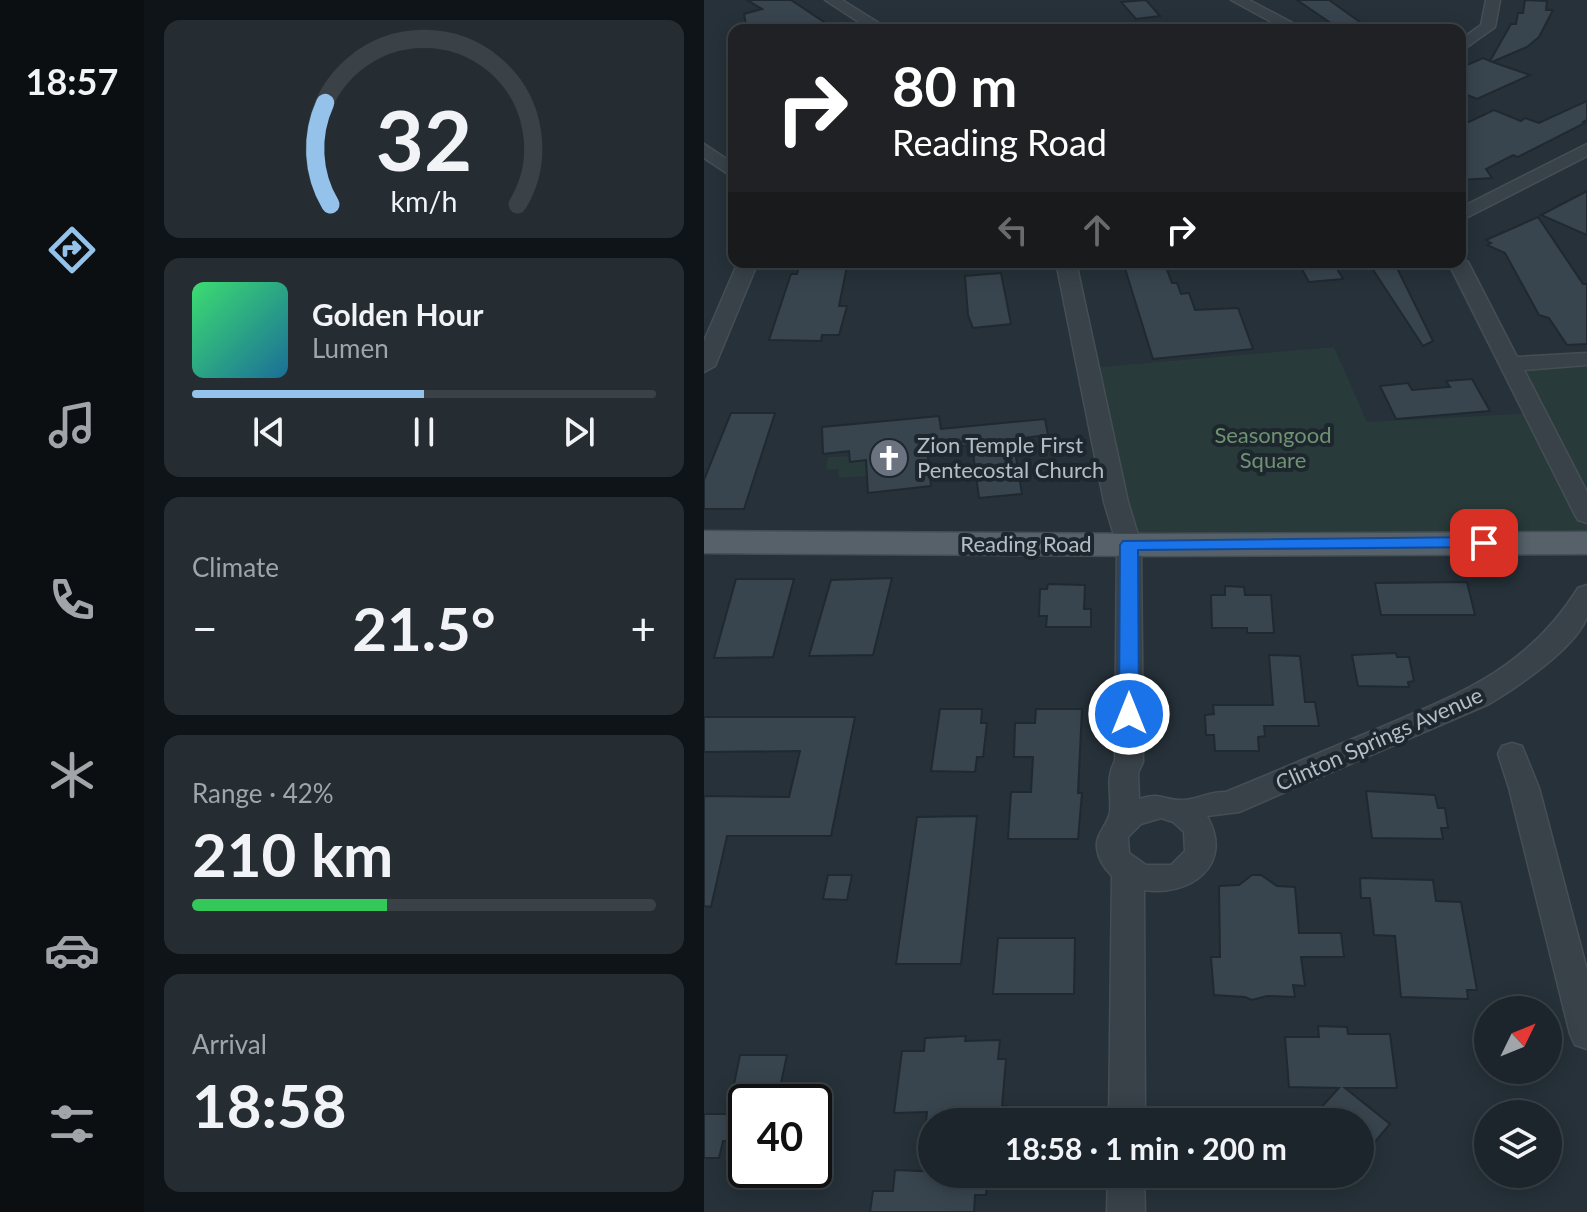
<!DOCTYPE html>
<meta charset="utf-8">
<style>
:root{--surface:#1c252b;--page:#252d33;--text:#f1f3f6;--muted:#a0a5a9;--line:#3a4247;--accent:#94c2ea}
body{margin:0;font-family:Lato,sans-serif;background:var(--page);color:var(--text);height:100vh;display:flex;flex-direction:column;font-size:30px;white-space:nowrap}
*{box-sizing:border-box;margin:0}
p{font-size:26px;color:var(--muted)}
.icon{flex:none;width:44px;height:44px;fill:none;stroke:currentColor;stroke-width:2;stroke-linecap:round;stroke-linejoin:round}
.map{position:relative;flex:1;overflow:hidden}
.sheet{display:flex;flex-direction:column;gap:20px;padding:20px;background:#0f1418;width:560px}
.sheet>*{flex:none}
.top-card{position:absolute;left:24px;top:24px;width:738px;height:244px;border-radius:16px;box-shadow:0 4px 20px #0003,0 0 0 2px var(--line);background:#202124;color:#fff;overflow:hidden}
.needle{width:52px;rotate:47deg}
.tools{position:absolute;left:770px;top:996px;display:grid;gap:16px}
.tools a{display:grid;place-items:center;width:88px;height:88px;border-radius:50%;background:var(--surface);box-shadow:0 4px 20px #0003,0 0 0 2px var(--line);font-size:40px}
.speed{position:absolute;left:24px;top:1084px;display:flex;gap:16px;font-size:40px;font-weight:700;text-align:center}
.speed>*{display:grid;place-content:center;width:104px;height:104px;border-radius:50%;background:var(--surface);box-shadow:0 4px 20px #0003,0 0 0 2px var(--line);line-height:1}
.speed .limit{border:4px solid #111;border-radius:12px;background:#fff;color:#111}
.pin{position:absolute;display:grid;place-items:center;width:68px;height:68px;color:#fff;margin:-34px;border-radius:16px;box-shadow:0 4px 12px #0006}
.me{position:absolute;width:88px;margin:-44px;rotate:0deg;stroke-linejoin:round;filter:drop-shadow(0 0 6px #0008)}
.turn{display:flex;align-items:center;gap:28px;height:168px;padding:0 32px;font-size:36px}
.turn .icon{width:104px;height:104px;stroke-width:2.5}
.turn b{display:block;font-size:56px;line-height:68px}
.lanes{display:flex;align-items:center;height:76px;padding:0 32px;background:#0003;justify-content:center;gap:40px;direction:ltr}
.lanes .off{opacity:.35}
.big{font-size:60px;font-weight:700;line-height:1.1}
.sheet .card{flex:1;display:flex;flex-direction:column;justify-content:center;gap:12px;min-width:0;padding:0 28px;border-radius:16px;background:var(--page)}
.sheet .dial{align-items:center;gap:0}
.dial svg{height:208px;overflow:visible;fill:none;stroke:var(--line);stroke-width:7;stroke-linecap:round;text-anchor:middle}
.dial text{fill:var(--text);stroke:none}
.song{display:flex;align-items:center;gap:24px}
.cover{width:96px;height:96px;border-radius:12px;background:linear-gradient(135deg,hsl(140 70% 55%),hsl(200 70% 35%))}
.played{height:8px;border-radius:4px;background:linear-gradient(90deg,var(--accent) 50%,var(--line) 50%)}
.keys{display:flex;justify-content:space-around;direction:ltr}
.heat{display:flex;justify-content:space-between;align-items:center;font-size:44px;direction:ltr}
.charge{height:12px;border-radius:6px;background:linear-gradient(90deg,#34c759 42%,var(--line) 0)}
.trip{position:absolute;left:214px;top:1108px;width:456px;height:80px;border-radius:40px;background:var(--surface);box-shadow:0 4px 20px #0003,0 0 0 2px var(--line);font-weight:700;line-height:80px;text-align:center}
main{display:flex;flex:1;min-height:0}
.menu{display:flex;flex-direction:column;width:144px;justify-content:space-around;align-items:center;background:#0b0f11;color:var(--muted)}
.menu .icon{width:56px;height:56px}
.menu .selected{color:var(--accent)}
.menu b{font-size:36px;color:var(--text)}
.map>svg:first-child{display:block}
</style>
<main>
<nav class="menu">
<b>18:57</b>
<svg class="icon selected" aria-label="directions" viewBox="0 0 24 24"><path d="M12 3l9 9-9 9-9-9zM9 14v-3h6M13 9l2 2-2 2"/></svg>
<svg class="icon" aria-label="music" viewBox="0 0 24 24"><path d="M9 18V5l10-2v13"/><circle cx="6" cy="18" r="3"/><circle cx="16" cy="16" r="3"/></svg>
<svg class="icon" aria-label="phone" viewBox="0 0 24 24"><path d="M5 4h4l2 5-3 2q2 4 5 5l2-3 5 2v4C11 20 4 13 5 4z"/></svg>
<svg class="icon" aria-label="climate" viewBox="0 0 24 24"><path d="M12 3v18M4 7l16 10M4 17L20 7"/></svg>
<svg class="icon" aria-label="car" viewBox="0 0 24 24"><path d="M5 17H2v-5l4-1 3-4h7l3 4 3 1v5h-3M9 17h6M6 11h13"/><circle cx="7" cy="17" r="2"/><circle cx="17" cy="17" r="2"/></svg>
<svg class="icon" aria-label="filters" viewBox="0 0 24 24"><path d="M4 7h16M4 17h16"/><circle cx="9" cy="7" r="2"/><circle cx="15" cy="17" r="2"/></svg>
</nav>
<section class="sheet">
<div class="card dial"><svg viewBox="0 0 100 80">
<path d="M14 69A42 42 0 1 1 86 69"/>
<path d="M14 69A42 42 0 0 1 12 30" stroke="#94c2ea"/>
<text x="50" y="56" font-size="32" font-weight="700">32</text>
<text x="50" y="72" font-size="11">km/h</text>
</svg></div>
<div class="card">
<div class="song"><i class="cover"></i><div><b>Golden Hour</b><p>Lumen</p></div></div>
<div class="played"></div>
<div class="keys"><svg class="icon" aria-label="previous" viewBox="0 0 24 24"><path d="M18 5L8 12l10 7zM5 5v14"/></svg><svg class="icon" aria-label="pause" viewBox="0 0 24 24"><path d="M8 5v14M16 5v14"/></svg><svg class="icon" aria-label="next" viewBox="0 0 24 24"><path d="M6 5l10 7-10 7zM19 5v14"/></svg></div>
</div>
<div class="card"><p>Climate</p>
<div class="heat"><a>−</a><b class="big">21.5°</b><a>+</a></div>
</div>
<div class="card"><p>Range · 42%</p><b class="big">210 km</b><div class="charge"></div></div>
<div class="card"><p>Arrival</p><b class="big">18:58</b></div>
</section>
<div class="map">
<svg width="883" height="1212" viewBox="0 0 883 1212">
<rect width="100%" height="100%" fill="#263139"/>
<!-- green -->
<g fill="#283a39">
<path d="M630,347L663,422L832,413L808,364L883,359V543L425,545L384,368Z"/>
<path d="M146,456V462L162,460L163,476L135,478L134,469L122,470L124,457Z"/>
</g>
<!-- building -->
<g fill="#38454f" stroke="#202930" stroke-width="2">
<path d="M43,0H87L132,30H43L40,14L58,9Z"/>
<path d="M442,0L456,16L432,19L417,2Z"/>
<path d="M593,0H625L667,30H637Z"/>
<path d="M821,0L843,1L842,10H849L835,37L823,47L788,62L826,75L773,99L756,92V68L779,58L786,61L807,24H812L814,13H819Z"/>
<path d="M883,101V120L879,122L881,123L814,157L809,155L782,169L788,178L756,180V126L790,110L817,121L821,118L835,123Z"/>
<path d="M883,191V235L837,215Z"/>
<path d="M834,217L879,284H883V344L863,345L845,318L835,315L801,253L783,245L787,243L782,240Z"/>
<path d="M96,262L143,266L135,306H143L135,335H118L117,341L65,340L87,274H93Z"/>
<path d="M419,262H460L468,283H473L477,294L485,293L491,310L534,308L549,349L449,359Z"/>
<path d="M594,262H629L639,279L605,282Z"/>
<path d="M664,262H690L729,341L719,346Z"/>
<path d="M297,273L307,324L269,328L264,315L261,276Z"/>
<path d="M768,379L786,411L692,419L676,386L704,383L708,390L746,387L742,381Z"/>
<path d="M27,413H71L40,509H0V480Z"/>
<path d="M235,416L237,429L341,419L344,435L309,439L318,494L275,498L268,445L223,449L227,486L164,493L162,460L146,462L145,451L119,454L118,427Z"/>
<path d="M188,578L169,655L105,656L127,580Z"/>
<path d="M32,579H90L69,657L10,658Z"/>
<path d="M763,582L771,615H677L671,583Z"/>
<path d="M344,584L381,585L380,609H387V627H342L343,616H335L336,589H343Z"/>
<path d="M521,586L540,587L541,595H567L570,633H543V628H508L507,595H521Z"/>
<path d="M692,653L693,657H705L710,681L704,682L705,687L654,686L648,655Z"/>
<path d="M565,655L596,656L601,702H611L615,726H560L561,736L554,737L555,751H511L510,735H502L501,715L510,714L509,705H569Z"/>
<path d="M236,709H278L277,723H283L279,757H273L271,772L227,771Z"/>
<path d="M332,709H378L374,793H378L374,839H304L307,792H327L329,757H310L311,723H331Z"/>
<path d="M0,717H151L127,836H23L7,907L0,906V796L85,797L96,751L0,752Z"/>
<path d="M662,791L731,795L734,808H741L744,828H737L739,839L668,838Z"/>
<path d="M273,816L257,964H192L213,817Z"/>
<path d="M124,875H148L143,900L119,899Z"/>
<path d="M548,875H557L573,886L591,887L595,933H637L640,957H597L601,986L589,985L591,997L563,996L548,1000L541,997L510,995L507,957H516L515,886L535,885Z"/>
<path d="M656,878L729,880L732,901L757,902L773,990H763L764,999L697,997L691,936L670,935L666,898H657Z"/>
<path d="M294,938H371L370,994H289Z"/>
<path d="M614,1026L643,1027L644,1034H686L693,1088H641L686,1124L670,1143L656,1132V1122H604L635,1088L585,1087L581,1037H615Z"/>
<path d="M262,1036L261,1041L296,1040L294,1059H302L298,1106H303L302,1122H222L223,1112L190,1113L198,1051H220L221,1038Z"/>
<path d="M36,1055H83L73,1102H42V1141H19L15,1158H0V1114H24Z"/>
<path d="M191,1170L284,1174L282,1195H271L270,1212H166L169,1191H189Z"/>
</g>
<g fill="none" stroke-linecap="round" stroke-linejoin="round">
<defs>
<g id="minor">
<path d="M121,0H138L186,30H167Z"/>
<path d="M527,0H545L602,30H582Z"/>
<path d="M782,0H796L791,27L756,52V40L777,25Z"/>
<path d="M0,144L30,164V178L0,158Z"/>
<path d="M883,144V156L756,221V208Z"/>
<path d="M756,257L764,262L813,357L883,353V365L820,370L883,492V523L874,520L871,515L744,262H756Z"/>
<path d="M34,262H54L11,366L0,372V341Z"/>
<path d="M352,262H372L424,502L437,545L439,762L434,773L435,799C458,792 457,799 475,800C491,801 505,791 522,792C571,772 619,751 668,731C753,695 823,670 874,588L883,585C883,594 883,608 883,617C872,648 812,688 785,704L535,812L503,816C531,865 486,897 440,890L441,1122H405L408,876C401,869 394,859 393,848C391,834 404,825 406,812C408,794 401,778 411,761L413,545L400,502ZM457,818L469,822L480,832L481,851L467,865H442L425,853L424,837L437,824Z"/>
<path d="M808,743L818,746L835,788L883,970V1049L871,1045L866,1034L805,788L794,754L798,746Z"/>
<path d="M404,1174H440L441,1212H403Z"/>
</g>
<path id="major" d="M0,531L445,534L883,532V554L445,556L0,553Z"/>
</defs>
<!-- minor casing -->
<use href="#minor" stroke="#454e55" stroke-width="3"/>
<!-- major casing -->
<use href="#major" stroke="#454e55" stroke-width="3"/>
<!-- minor -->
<use href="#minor" fill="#394249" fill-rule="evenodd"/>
<!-- major -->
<use href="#major" fill="#576169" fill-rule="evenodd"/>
</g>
<!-- route -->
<path fill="#1a73e8" stroke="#114b97" stroke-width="2" d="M780,537L788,543L786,547L434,550L435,714L432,719H418L415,714L416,545L419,541Z"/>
<!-- icons -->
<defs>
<symbol id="church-disc" viewBox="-11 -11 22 22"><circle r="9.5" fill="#6b7280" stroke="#1e272e"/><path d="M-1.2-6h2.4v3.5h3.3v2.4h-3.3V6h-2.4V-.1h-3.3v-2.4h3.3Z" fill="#fff"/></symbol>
</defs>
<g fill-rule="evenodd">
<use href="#church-disc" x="163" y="436" width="44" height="44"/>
</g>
<g text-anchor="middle" stroke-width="8" stroke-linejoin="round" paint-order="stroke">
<!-- park labels -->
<g font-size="22" fill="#6f9372" stroke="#1e272e">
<text x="569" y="443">Seasongood<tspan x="569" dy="25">Square</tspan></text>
</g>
<!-- poi labels -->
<g font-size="22" fill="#b4bdc5" stroke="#1e272e" text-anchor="start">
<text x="213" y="453">Zion Temple First<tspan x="213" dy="25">Pentecostal Church</tspan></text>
</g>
<!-- street labels -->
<g font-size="22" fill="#b4bdc5" stroke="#1e272e">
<text x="322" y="552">Reading Road</text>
<text transform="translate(675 739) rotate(-24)" y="8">Clinton Springs Avenue</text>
</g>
</g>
</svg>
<div class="tools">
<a><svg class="needle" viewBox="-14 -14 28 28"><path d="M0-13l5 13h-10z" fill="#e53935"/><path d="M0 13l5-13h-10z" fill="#a0a5a9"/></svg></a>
<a><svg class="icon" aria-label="layers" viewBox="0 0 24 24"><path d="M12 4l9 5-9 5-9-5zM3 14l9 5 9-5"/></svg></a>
</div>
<div class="speed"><div class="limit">40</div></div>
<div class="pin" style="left:780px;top:543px;background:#d93025"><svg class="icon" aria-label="arrive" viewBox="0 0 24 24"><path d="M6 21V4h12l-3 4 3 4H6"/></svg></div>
<svg class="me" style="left:425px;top:714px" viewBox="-20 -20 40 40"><circle r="17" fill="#1a73e8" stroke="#fff" stroke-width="3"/><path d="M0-11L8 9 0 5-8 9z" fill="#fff"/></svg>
<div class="trip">18:58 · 1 min · 200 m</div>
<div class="top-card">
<div class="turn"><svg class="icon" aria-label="right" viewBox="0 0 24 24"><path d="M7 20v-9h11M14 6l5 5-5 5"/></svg><div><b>80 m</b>Reading Road</div></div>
<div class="lanes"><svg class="icon off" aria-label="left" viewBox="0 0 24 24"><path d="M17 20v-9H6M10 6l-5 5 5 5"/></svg><svg class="icon off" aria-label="ahead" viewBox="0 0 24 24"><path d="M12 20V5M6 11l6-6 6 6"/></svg><svg class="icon" aria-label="right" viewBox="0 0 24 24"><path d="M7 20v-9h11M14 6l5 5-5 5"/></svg></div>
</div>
</div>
</main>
